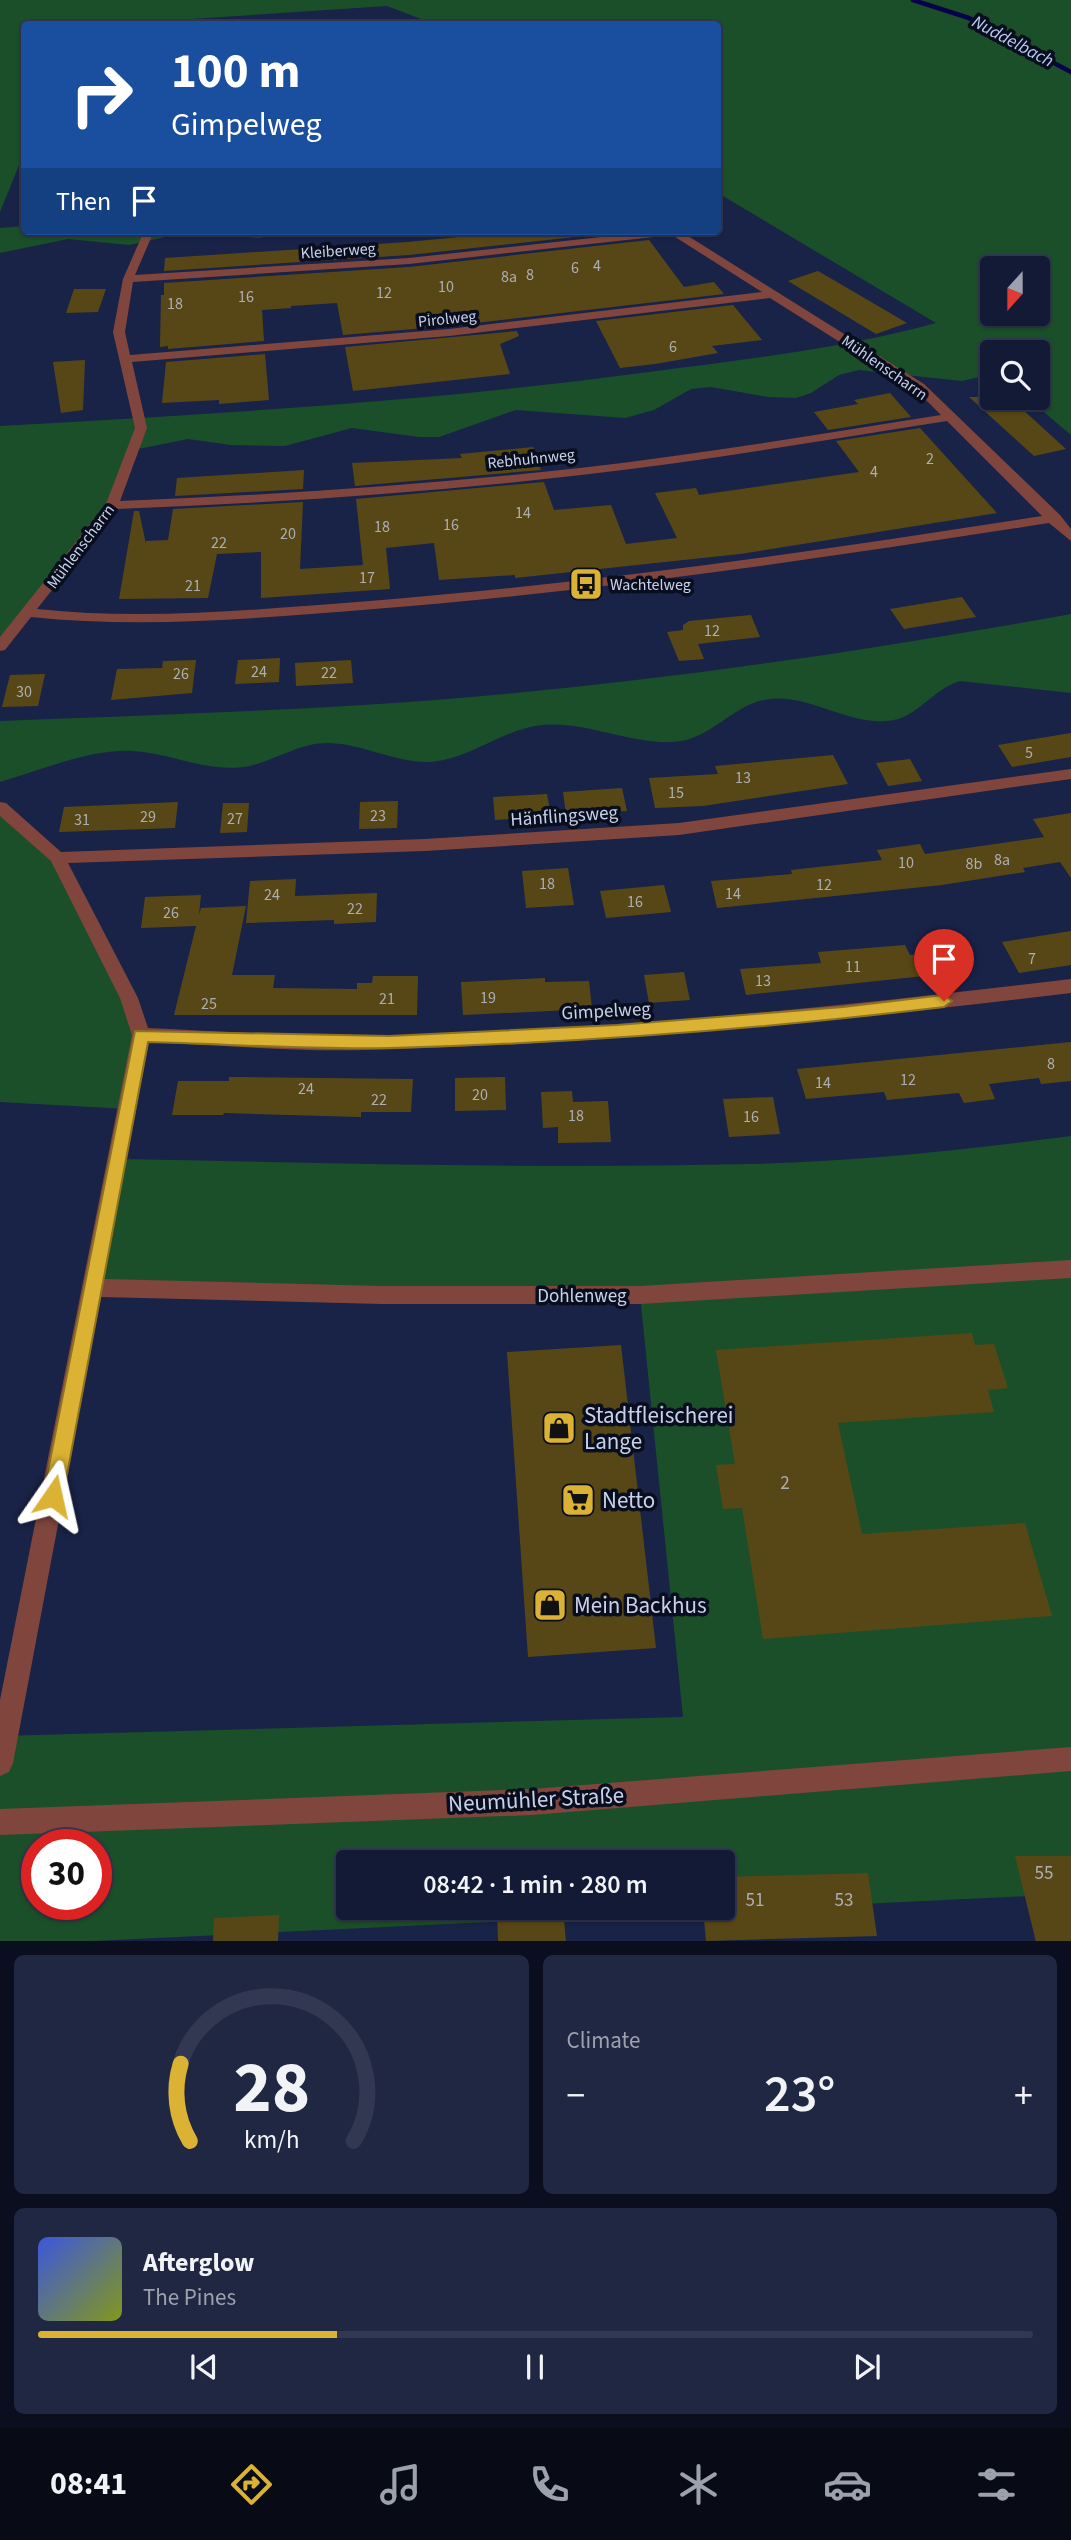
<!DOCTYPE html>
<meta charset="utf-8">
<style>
:root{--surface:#131a36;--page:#202742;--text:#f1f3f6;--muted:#9da1ad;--line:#323851;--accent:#dbb233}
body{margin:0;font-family:"Source Sans 3",sans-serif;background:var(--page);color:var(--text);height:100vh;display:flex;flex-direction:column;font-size:26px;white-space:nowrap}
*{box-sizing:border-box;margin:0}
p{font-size:23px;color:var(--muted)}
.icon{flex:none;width:38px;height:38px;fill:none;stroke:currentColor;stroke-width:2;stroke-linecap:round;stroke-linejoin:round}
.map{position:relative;height:1941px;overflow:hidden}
.details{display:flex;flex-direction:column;gap:14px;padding:14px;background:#0a0e1e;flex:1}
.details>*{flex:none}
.banner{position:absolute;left:21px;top:21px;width:700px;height:214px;border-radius:7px;box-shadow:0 2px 5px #0004,0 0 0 2px var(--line);background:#1a4fa0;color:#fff;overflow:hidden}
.needle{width:46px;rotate:201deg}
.fabs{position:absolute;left:980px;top:256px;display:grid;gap:14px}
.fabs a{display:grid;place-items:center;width:70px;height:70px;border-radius:7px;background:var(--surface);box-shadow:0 2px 5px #0004,0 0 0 2px var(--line);font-size:35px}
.speed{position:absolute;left:21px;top:1829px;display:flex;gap:14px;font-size:35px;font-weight:700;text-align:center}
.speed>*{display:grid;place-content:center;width:91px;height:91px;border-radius:50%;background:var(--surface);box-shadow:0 2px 5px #0004,0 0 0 2px var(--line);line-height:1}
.speed .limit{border:10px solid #d22;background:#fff;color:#111}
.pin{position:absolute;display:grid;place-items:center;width:60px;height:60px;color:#fff;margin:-72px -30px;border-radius:50% 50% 50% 0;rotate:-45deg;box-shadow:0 0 7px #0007}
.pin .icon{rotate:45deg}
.me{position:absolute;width:77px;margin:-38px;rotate:11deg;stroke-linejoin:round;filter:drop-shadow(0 0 5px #0008)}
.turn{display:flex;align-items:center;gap:24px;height:147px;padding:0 35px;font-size:32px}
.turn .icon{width:91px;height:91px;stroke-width:2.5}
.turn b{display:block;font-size:49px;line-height:60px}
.then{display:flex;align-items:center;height:66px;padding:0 35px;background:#0003;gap:14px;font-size:26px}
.big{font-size:52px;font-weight:600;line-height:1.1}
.details .card{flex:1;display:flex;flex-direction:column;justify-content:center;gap:10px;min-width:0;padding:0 24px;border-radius:10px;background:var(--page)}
.details .dial{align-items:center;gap:0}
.dial svg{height:182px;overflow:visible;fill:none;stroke:var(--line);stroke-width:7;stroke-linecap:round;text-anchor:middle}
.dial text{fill:var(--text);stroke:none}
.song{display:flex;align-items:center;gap:21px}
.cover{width:84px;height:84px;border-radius:10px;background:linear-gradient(135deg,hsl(230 70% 55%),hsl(70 70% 35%))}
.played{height:7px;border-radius:4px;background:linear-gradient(90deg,var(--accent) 30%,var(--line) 30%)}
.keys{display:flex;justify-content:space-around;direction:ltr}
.heat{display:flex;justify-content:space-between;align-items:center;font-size:38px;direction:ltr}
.details .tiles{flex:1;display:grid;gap:14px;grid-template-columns:1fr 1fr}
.card:last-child{grid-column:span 2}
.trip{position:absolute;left:336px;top:1850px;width:399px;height:70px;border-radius:7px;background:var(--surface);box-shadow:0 2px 5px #0004,0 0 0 2px var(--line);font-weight:600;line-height:70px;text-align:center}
.menu{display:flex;height:112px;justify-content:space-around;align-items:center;background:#080a16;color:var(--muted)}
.menu .icon{width:49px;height:49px}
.menu .selected{color:var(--accent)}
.menu b{font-size:32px;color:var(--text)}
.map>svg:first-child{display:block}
</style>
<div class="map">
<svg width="1071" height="1942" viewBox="0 0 1071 1942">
<rect width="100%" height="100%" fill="#192348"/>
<!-- green -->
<g fill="#1b4f29" fill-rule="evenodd">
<path d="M0,0H1071V435L1026,397H1038V352H992V374L962,381L859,370L839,375L811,393L796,398L768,397L711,387L691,389L654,410L625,418L516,410L439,437H419L352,428L285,446L231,445L188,439L133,450L112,505L0,647V426C217,414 434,401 649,372C742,360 846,348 936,323L718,193V24H434L387,6L132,23L142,24H24V153L0,212ZM992,268H1038V313H992Z"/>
<path d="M24,226V231H297L259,238L184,233L129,245L68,239L0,253V228Z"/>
<path d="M1071,614V693L960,681C936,688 919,713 898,719C853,731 808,690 763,700C731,707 710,740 673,742C629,744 586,721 542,725C502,729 468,761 427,762C394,762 363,744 329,743C299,742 272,763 243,767C205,772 171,753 133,751C90,749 41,770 0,782V721C126,716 253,712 379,704C610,689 843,655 1071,614Z"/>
<path d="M0,807L57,858L141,1035L128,1109L0,1102Z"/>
<path d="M1071,1136V1894L94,1941H0V1736L683,1717L640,1295L93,1288L119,1159C329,1163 539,1169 749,1164C854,1162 967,1150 1071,1136ZM37,1844H96V1904H37ZM348,1862H723V1908H348Z"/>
</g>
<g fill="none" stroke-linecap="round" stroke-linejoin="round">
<!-- stream -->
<path stroke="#07034b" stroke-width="4.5" d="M913,0L969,18L1071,72"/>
</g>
<!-- building -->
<g fill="#584716">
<path d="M477,231H631L409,255L164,271L165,258L408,242L479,235Z"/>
<path d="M649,240L684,287L714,282L724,294L449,326L343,335L337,303L291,306V308L262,310L264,341L168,349V346L160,347L161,295H164V283L409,267Z"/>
<path d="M818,271L849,289L907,323L876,334L788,281Z"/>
<path d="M74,289H106L98,312L66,313Z"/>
<path d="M733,305L762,340L712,346L718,353L655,364L620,368L596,321Z"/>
<path d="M517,331L519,336L500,344L510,374L353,391L345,347Z"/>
<path d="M265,354L269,400L219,404V400L162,403L166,362Z"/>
<path d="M85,360L83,410L61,413L53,362Z"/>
<path d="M890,393L911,417L828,430L814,412L858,404L854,400Z"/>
<path d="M969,397H1009L1066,449L1034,456Z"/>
<path d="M920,428L997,513L740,554L515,578V575L439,580L434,543L386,548L390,589L261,598V552L217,554L208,598L119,599L134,511H139L146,544V541L168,540L173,509L303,502L300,569L363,565L356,499L544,482L554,510L611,505L626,544L677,538L655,493L696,488L699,495L859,472L836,441Z"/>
<path d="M533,447L541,470L355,486L352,463L462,458L460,454Z"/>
<path d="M304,470L303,489L175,496L177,478Z"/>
<path d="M962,597L976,617L904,629L890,609Z"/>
<path d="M751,615L760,637L698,644L704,659L679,661L667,632L683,630V625L689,621Z"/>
<path d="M280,658L279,682L235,684L238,660Z"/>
<path d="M196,660L192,693L111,700L117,669L162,668L163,661Z"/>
<path d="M351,660L353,683L296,686L295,663Z"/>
<path d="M45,674L38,706L2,707L10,675Z"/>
<path d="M1071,733V757L1012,767L998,745Z"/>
<path d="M833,755L848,784L703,806L655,808L649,778L718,774L715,766Z"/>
<path d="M910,759L922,781L888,786L876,763Z"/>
<path d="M622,788L627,811L566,814L563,792Z"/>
<path d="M547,794L551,816L495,820L493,797Z"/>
<path d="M398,801L397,828L359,829L360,802Z"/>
<path d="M178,802L175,828L59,832L64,807Z"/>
<path d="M223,803H249L247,832L220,833Z"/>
<path d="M1071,813V878L1060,862L1023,868L1025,872L942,885L717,908L711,881L792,874L791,870L882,860L877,850L920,844L925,854L1044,837L1033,819Z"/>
<path d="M568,868L574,905L526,908L522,871Z"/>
<path d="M296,879L295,896L377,893L376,922L334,924V920L246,923L250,881Z"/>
<path d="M664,885L671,912L606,918L600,891Z"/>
<path d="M201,895L199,915L201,908L246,906L232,975H275L273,988L357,989V983H372L373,976H418L417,1015H174L196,926L141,928L145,897Z"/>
<path d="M1071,931V965L1019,973L1002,942Z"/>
<path d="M905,945L910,955L954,950L966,979L927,983L924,976L746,995L740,969L821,963L818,952Z"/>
<path d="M684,972L690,1000L649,1003L644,975Z"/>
<path d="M545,978V982L589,981L592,1009L463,1015L461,982Z"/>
<path d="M1071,1042V1081L1041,1084L1039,1078L989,1084L995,1099L964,1103L959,1093L887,1100L884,1092L806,1099L797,1069Z"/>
<path d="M229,1077L413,1079L411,1112H361V1117L224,1113L223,1115H172L178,1081H229Z"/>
<path d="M505,1077L506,1110L455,1111V1078Z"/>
<path d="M572,1091L573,1102L608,1101L611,1142L558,1143V1127L543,1128L541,1092Z"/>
<path d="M773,1097L780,1134L729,1137L723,1099Z"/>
<path d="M972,1333L975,1345L994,1344L1008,1388L988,1390L994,1412L838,1423L862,1534L1025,1523L1052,1616L763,1639L742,1508L723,1509L716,1465L735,1464L716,1350Z"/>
<path d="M621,1345L656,1648L528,1657L507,1352Z"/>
<path d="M1015,1856H1071V1942H1036Z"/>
<path d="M868,1873L877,1936L706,1941L703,1908H723V1877Z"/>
<path d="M497,1908H563L566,1942H498Z"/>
<path d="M279,1915L278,1942H213L214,1918Z"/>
</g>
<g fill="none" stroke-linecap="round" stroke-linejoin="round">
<!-- minor -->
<g fill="#80463d" fill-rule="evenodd">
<path d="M144,231H154L135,275L409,258L655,231H680L924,384L1060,515L1071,529V541L1049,523C825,558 600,591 374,609C260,618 145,629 31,617L5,650L0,651V637L106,504L135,428L113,332L123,279ZM672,235L762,292L449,329L130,355L125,332L133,282L409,264ZM770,298L916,390L941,415C821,434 701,454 580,468C427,485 274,495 120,501L147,428L132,362L449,336ZM947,421L1042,516C819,551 596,583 370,601C260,609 148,621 37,609L116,509C271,503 426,493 581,475C704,461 825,440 947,421Z"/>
<path d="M1071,769V779L679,835L425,851L68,863L138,998L148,1028C220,1031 293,1037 365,1036C601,1032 837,1007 1071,979V993C837,1021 602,1044 365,1050C293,1052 220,1045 149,1042L104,1279L382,1286H640L1071,1260V1278L640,1304H382L101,1297L13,1763L9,1772L0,1776V1700L132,1035L120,998L51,861L0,816V802L6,803L61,852L425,839L679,823Z"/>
<path d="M1071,1747V1771L532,1815L0,1835V1809L532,1789Z"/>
</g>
</g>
<!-- route -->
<path fill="#dbb233" stroke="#8e7421" stroke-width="2" d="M944,995L952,1001L944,1007C761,1029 576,1043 391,1048C310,1050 229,1044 148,1042L63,1496L60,1502L53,1505L46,1502L43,1496L135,1031L389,1036L617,1025L843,1007Z"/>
<!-- icons -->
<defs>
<symbol id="bus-square" viewBox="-11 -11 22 22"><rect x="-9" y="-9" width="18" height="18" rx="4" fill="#dbb233" stroke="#090e1e"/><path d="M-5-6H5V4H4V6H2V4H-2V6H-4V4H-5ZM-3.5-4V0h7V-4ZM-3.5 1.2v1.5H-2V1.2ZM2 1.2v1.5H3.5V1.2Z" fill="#111"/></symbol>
<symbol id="shop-square" viewBox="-11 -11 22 22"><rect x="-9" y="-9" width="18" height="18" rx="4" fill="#dbb233" stroke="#090e1e"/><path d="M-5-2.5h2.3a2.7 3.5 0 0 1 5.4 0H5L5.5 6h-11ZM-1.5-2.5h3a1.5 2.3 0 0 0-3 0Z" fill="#111"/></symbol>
<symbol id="supermarket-square" viewBox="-11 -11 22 22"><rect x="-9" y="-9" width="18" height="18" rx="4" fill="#dbb233" stroke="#090e1e"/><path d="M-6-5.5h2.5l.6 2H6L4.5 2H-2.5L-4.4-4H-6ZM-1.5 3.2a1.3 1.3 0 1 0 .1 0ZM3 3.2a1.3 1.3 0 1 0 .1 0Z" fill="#111"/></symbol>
</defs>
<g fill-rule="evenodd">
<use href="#bus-square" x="567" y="565" width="38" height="38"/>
<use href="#shop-square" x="540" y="1409" width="38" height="38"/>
<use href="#supermarket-square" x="559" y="1481" width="38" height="38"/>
<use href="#shop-square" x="531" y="1586" width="38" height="38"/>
</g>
<g text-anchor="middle" stroke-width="7" stroke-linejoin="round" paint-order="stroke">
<!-- far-street labels -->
<g font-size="16" fill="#c8d1e9" stroke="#090e1e">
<text transform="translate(338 250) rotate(-4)" y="6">Kleiberweg</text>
<text transform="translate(447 318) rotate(-6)" y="6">Pirolweg</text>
<text transform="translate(885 367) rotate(35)" y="6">Mühlenscharrn</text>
<text transform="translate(531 458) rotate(-6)" y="6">Rebhuhnweg</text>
<text transform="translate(80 546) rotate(-53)" y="6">Mühlenscharrn</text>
</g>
<!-- number labels -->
<g font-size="16" fill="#acaeb4">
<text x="597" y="271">4</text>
<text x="575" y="273">6</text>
<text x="530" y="280">8</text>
<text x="509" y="282">8a</text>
<text x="446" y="292">10</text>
<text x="384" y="298">12</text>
<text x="246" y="302">16</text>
<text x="175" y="309">18</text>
<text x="673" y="352">6</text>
<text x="930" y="464">2</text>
<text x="874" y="477">4</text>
<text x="523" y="518">14</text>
<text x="451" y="530">16</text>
<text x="382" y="532">18</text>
<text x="288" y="539">20</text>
<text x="219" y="548">22</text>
<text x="367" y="583">17</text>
<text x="193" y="591">21</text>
<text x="712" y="636">12</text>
<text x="259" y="677">24</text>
<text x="329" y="678">22</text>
<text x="181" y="679">26</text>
<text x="24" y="697">30</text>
<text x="1029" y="758">5</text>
<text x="743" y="783">13</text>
<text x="676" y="798">15</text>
<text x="378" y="821">23</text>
<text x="148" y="822">29</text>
<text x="235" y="824">27</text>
<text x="82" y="825">31</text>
<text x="1002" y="865">8a</text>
<text x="906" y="868">10</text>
<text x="974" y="869">8b</text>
<text x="547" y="889">18</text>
<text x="824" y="890">12</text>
<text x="733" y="899">14</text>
<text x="272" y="900">24</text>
<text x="635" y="907">16</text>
<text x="355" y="914">22</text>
<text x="171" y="918">26</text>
<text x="1032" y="964">7</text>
<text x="853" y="972">11</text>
<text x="763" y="986">13</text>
<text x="488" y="1003">19</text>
<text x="387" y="1004">21</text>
<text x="209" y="1009">25</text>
<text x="1051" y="1069">8</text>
<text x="908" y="1085">12</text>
<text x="823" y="1088">14</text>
<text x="306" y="1094">24</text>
<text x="480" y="1100">20</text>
<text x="379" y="1105">22</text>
<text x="576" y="1121">18</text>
<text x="751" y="1122">16</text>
</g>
<!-- far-poi labels -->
<g font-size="16" fill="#c8d1e9" stroke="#090e1e" text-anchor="start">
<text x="610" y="590">Wachtelweg</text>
</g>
<!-- far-water labels -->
<g font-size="18" font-style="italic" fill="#bccbf5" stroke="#090e1e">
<text transform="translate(1013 41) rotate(28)" y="6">Nuddelbach</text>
</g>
<!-- street labels -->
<g font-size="19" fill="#c8d1e9" stroke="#090e1e">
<text transform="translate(564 815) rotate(-4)" y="7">Hänflingsweg</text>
<text transform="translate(606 1010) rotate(-3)" y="7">Gimpelweg</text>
<text x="582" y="1302">Dohlenweg</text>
</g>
<!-- near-number labels -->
<g font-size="19" fill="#acaeb4">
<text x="785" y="1489">2</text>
<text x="1044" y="1879">55</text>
<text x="755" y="1906">51</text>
<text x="844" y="1906">53</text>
</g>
<!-- near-poi labels -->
<g font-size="23" fill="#c8d1e9" stroke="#090e1e" text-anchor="start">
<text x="584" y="1423">Stadtfleischerei<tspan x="584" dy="26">Lange</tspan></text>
<text x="602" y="1508">Netto</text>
<text x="574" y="1613">Mein Backhus</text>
</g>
<!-- near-street labels -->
<g font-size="23" fill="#c8d1e9" stroke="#090e1e">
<text transform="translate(536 1799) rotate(-3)" y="8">Neumühler Straße</text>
</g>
</g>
</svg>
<div class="fabs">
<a><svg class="needle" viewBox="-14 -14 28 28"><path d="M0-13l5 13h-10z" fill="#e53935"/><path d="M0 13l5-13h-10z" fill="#9da1ad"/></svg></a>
<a><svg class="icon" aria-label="search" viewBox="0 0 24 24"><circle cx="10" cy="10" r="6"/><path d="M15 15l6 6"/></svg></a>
</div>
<div class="speed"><div class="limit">30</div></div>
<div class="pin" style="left:944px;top:1001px;background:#d93025"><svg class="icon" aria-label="arrive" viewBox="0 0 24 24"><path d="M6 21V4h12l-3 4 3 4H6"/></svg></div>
<svg class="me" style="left:53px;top:1496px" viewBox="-20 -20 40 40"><path d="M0-17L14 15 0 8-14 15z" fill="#dbb233" stroke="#fff" stroke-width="4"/></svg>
<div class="trip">08:42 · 1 min · 280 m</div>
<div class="banner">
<div class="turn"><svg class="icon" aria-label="right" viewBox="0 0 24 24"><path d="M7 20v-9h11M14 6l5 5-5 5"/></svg><div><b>100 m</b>Gimpelweg</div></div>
<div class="then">Then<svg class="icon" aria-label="arrive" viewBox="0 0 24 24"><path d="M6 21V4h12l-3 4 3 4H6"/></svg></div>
</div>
</div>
<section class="details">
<div class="tiles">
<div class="card dial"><svg viewBox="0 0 100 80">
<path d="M14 69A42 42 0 1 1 86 69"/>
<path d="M14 69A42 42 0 0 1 10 35" stroke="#dbb233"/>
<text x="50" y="56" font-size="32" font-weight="700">28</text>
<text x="50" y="72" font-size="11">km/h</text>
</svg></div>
<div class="card"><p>Climate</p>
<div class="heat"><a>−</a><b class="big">23°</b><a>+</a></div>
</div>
<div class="card">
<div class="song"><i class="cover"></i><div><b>Afterglow</b><p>The Pines</p></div></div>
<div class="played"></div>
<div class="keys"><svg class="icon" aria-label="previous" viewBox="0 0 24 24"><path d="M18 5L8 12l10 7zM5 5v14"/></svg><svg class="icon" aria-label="pause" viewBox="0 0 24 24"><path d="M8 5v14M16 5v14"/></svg><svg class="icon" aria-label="next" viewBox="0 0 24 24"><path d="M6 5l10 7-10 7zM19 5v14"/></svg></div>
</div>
</div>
</section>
<nav class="menu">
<b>08:41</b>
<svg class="icon selected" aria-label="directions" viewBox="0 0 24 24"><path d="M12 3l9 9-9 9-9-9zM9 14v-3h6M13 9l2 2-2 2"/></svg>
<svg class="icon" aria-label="music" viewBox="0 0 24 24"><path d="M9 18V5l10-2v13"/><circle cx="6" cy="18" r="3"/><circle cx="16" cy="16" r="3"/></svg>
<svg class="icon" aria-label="phone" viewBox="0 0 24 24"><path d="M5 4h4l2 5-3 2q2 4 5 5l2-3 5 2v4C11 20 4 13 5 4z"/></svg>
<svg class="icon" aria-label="climate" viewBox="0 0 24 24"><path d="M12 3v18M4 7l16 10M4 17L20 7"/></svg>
<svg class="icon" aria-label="car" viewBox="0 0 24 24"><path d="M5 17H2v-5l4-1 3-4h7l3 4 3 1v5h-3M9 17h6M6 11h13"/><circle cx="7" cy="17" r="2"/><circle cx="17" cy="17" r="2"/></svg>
<svg class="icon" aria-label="filters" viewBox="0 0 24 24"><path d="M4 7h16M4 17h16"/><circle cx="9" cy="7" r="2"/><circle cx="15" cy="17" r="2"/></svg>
</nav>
